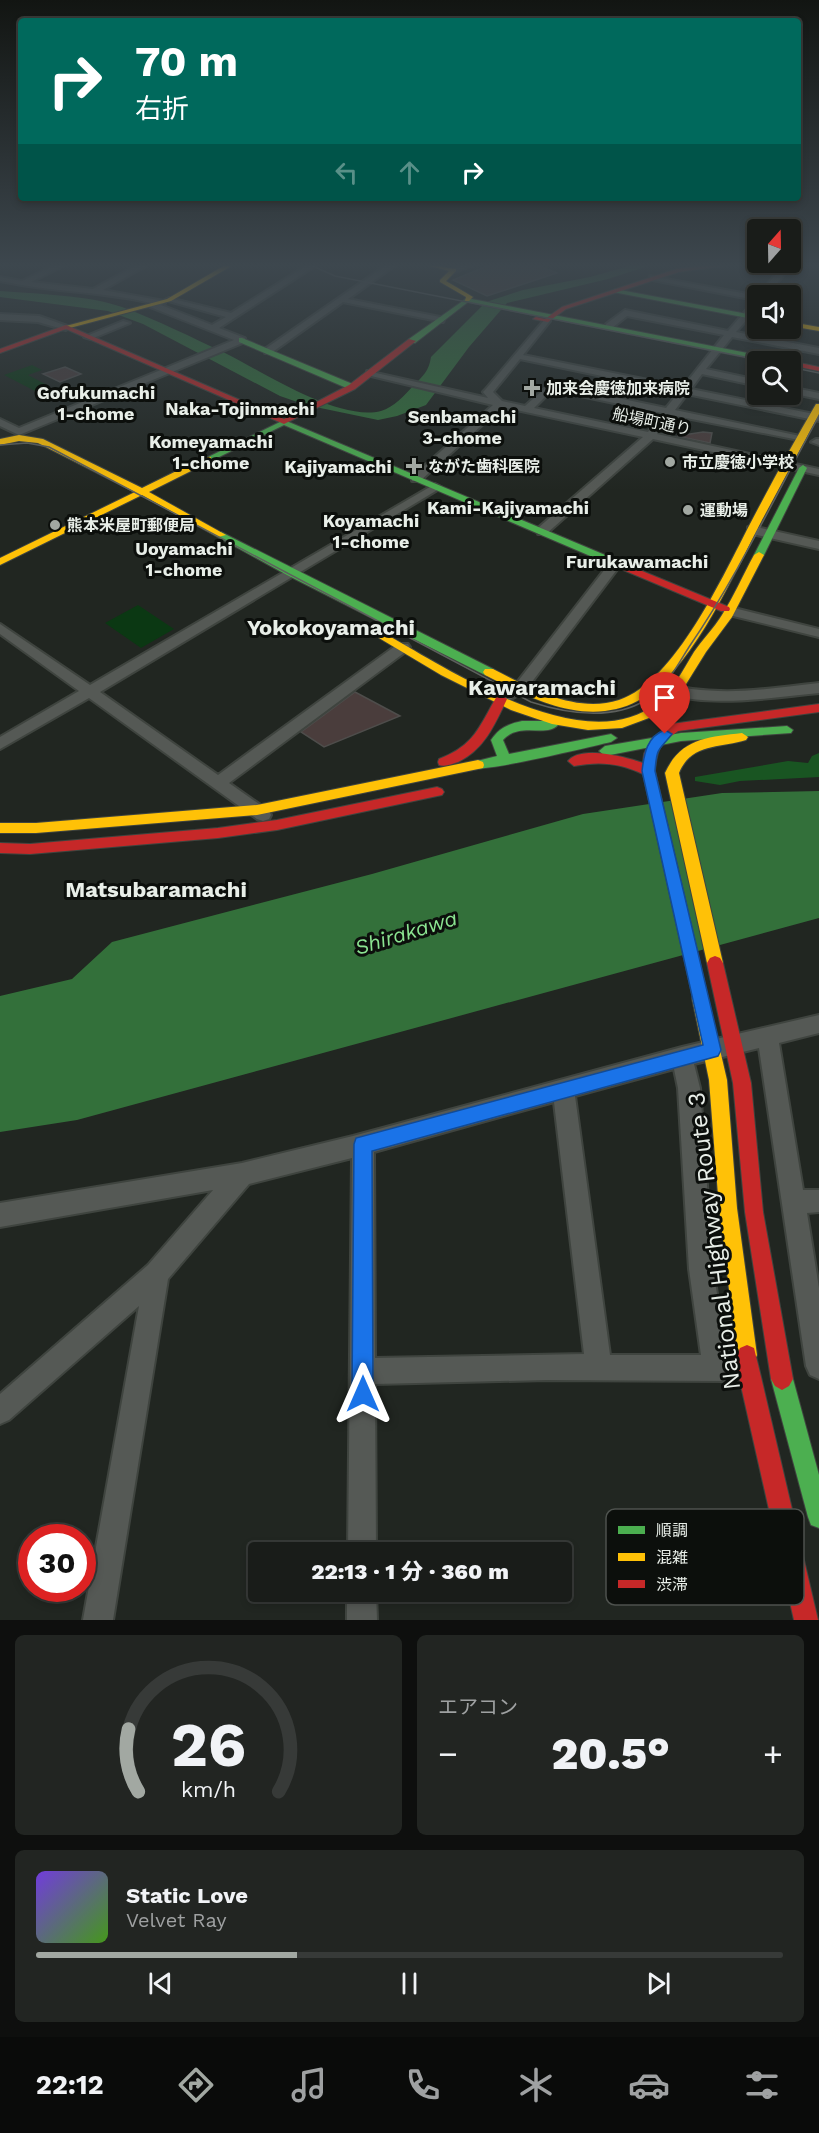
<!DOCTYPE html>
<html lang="ja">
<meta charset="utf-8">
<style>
:root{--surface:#191c19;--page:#222522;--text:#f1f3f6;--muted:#9fa1a2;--line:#373a38;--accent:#a2a8a2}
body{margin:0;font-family:"Work Sans","Noto Sans JP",sans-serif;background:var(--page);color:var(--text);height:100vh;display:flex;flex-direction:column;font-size:22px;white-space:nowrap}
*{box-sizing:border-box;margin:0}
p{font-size:20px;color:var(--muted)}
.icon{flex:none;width:33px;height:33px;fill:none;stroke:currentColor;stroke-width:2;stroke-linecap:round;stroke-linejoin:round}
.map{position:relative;height:1620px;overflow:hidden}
.side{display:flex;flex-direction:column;gap:15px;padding:15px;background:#0e0f0e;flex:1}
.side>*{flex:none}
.banner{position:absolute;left:18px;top:18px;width:783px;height:183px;border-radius:6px;box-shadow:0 3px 9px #0003,0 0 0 2px var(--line);background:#00695c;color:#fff;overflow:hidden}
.needle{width:39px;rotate:20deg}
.tools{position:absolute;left:747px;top:219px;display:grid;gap:12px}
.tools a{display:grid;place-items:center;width:54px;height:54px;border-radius:6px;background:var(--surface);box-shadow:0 3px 9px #0003,0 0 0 2px var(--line);font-size:30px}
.speed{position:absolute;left:18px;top:1524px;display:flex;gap:12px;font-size:30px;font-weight:700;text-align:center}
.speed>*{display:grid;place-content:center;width:78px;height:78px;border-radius:50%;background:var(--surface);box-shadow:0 3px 9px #0003,0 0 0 2px var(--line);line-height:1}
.speed .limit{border:9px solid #d22;background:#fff;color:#111}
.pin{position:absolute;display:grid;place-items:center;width:51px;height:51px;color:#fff;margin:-62px -26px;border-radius:50% 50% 50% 0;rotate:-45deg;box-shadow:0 0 6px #0007}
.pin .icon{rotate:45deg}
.me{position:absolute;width:66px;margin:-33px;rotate:0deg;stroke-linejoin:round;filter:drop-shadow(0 0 4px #0008)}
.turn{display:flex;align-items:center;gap:21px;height:126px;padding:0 18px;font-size:27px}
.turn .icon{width:78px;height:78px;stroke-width:2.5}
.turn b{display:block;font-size:42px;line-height:51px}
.lanes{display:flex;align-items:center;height:57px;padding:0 18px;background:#0003;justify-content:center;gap:30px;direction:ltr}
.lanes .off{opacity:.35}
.big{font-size:45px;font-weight:800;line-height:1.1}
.side .tile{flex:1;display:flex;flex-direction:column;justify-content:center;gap:9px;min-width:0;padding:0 21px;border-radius:9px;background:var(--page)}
.side .dial{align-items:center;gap:0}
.dial svg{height:156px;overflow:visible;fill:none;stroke:var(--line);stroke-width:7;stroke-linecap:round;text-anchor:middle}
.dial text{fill:var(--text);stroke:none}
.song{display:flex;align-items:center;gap:18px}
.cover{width:72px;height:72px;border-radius:9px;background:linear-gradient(135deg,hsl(260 70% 55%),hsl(100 70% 35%))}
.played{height:6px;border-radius:3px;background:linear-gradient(90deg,var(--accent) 35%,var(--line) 35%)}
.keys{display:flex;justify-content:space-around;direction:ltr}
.heat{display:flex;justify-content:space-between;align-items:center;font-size:33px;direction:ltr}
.side .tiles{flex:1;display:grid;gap:15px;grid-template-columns:1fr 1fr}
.tile:last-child{grid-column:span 2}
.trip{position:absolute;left:248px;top:1542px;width:324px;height:60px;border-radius:6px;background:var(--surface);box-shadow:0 3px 9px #0003,0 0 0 2px var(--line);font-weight:800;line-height:60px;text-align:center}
.tabs{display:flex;height:96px;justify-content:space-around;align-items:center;background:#0a0b0a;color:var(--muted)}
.tabs .icon{width:42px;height:42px}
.tabs .on{color:var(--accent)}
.tabs b{font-size:27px;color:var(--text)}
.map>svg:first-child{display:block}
</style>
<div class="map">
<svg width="819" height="1620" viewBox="0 0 819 1620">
<rect width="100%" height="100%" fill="#212621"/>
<!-- green -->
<g fill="#0b3813">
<path d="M32,365L42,370L28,375L49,386L35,391L4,375Z"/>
<path d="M138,605L174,629L141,648L105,623Z"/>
</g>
<!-- forest -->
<path fill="#195522" d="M819,753V777L740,781L720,785L695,781V777L788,761L808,763L812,756Z"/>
<!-- water -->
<g fill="#33703a">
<path d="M636,264H654L608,279L507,303L469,347L426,405L397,416L378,420L306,405L280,396L143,324L108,311L0,297V291C36,294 88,295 122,307C157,320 191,337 225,353C263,372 339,422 381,411C394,407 404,396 413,386C423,376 429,371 431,357L486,302L523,290L590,277Z"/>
<path d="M819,791V918L77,1120L0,1132V996L72,979L112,942L372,874L583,814L722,793Z"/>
</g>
<!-- building -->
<g fill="#4a3d3c" stroke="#4e4d4b" stroke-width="1.5">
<path d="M492,264H534L557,273L487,296L453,280Z"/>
<path d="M65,367L81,374L60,382L43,374Z"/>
<path d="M703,432L712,433L710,443L677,436Z"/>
<path d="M355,692L400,716L324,747L301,732Z"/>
</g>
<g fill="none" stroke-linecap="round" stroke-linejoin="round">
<defs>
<g id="street">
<path d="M57,264H67L31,282L93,289L139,264H149L103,290L164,301L165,303L161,305L212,325L226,317L165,300L169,298L231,313L309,264H318L219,328L245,338V342L19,435L0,426V419L19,428L234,340L150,307L151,303C101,291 50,292 0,281V277L22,281Z"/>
<path d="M388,264H397L348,299L440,317L444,320L443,322L343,302L271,353H265V349Z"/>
<path d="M464,264H476L454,272L450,270Z"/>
<path d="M784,264H792L767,296H758Z"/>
<path d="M650,276L758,296V307L736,332L819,348V354L732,337L706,369L758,380V386L702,374L691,389L819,415V421L687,394L675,410L800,436L805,439L804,441L671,415L657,434L819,469V475L653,439L546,534H538V528L643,437L502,407L420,481H412V477L493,405L367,375V371L488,398L483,392L485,390L546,318L550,321L523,355L683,387L724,335L627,316L612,328H606V324L625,310L728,331L755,300L653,280H650ZM520,359L679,392L666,408L550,384L525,406L502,401L493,392ZM552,390L662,413L648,432L534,408Z"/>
<path d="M0,314L39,316L70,327L66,330L38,322L0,320Z"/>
<path d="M123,321L130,323L91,339L84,337Z"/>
<path d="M790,387L819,393V399L790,393Z"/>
<path d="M816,439H819V445L811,442Z"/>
<path d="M435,484L441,487L439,489L100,692L218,775L398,644H408L410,647L408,650L229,783L269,811L271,815L269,819L263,821L257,819L89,698L0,749V737L79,691L0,634V624L90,685Z"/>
<path d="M752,526L819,541V549L748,533V527Z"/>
<path d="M616,559L622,563L525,691L506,702H496L494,699L515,685L612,560Z"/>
<path d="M730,607L819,629V637L725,614L723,611Z"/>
<path d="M653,681C715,698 757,690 819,683V693C758,699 707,709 648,689L646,686L648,683Z"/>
<path d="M819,1015V1033L779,1043L803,1190H819V1212L807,1213L819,1288V1379L810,1375L806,1366L759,1048L694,1064L700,1088L713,1269L727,1356L734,1359L738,1368L734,1377L725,1381L547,1380L375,1384L376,1552H348L352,1158L249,1184L168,1279L113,1620H83L139,1306L9,1420L0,1424V1394L148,1265L213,1190L0,1227V1203L242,1163L353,1136L682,1047ZM674,1069L678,1088L689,1269L701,1355H610L575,1096ZM554,1102L584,1354L375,1358L374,1152Z"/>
<path d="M347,1592H376L377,1620H347Z"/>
</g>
<g id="fast">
<path d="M615,289L758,316V320L613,292Z"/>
<path d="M467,298L783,360L786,362H769L468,302L415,343H409V339Z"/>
<path d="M242,338L355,385L356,387L349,389L239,342V338Z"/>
<path d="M284,420L617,560L618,562L613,565L609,564L284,425L211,461L204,459Z"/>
<path d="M803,465L807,468L764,555L759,558L755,557L754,555L799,468Z"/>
<path d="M221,532L493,669L495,672L489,676L485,675L287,575L218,537V533Z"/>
<path d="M522,721H552L558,725C546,738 520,721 503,740L509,754L611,734L617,738L611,742C589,747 487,772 473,768L472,765L473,762L497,756L491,740C499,728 508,724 522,721Z"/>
<path d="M787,726L793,730L791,733L681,741L605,756L599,751L605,746L681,733Z"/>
<path d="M782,1368L789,1372L793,1379L819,1475V1528L811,1525L808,1517L771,1379L775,1372Z"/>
</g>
<g id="slow">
<path d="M227,264H235L171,301L66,329L62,327L167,299Z"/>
<path d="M422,264L456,269V271L446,281L473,297L469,301H465L466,297L440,282V280L449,271Z"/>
<path d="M790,322L819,327V331L790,326Z"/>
<path d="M816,404H819V414C800,450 780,486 761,522C733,575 697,660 647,695C635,704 620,709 605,711C563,716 521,693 485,675L483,672L485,669H493C530,688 576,714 619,700C675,682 724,574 750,524C771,484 793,443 816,404Z"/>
<path d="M19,435L43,439L142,488L205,457H211V461L149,492L226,535L218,537L142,495L0,565V558L135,492L38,443L19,441L0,445V439Z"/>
<path d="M759,552L764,555L732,617L706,652L678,697L657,715L622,728L588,730L552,724L511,710L441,675L379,638L381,636H389C453,672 586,760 657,703C674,689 683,670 694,652C703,639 714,628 722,615C734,596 743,575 754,555Z"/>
<path d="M742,733L748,737L746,740C720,748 691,743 679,773L723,963L720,968L715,970L710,968L707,963L665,773C681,738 708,737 742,733Z"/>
<path d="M478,760L483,762L484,765L483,768L257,815L36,833H0V823H36L257,805Z"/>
<path d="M700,991L706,993L708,998L727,1080L737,1208L757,1355L754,1362L747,1365L740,1362L737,1355L719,1208L709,1080L692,998L694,993Z"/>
</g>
<g id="jam">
<path d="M717,264H738L679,272L566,309L548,322L533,319L536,317L545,319L562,307L676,269Z"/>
<path d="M66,325L284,419L349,385L409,339L416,341L355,389L284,424L66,329L0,353V349Z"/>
<path d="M790,361L819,367V371L790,365V362H787Z"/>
<path d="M613,559L729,607L730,609L729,611H721L609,564V560Z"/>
<path d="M501,695L507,699C495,724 484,750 458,762C451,764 446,767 439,765L438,762L439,759C475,745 479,727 497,696Z"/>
<path d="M819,704V712L678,731C660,745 657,747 655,771L708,998L706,1003L700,1005L694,1003L643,774C620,763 599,761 574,766L568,761C581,745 626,757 643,763L644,754L651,739L671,724Z"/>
<path d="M437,787L442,789L444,792L442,795L277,830L218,838L30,854L0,853V843L30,844L218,828L277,820Z"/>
<path d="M715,956L720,958L723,963L751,1083L763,1212L793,1379L789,1386L782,1390L775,1386L771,1379L745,1212L733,1083L707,963L710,958Z"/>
<path d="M747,1345L754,1348L761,1377L818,1620H794L739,1377L737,1355L740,1348Z"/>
</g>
</defs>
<!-- street casing -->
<use href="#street" stroke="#3f443f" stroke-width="4"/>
<!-- fast casing -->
<use href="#fast" stroke="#3f443f" stroke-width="2"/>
<!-- slow casing -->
<use href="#slow" stroke="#3f443f" stroke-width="2"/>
<!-- jam casing -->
<use href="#jam" stroke="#3f443f" stroke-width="2"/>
<!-- street -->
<use href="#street" fill="#555955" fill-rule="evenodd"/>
<!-- fast -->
<use href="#fast" fill="#4caf50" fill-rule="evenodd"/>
<!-- slow -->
<use href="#slow" fill="#ffc107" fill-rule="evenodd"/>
<!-- jam -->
<use href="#jam" fill="#c62828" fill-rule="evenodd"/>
<!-- tram -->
<g stroke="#5d605d" stroke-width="1.5">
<path d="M308,264L335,276L770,362"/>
<path d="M790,367L819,373"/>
<path d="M0,445L27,443L49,447L531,702C568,714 611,721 646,700C666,688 677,666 689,647C739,574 776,494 819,416"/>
</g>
</g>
<!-- sky -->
<linearGradient id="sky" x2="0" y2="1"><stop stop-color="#121512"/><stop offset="0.54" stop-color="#3d474e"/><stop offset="1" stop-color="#3d474e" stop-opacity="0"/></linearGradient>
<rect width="819" height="491" fill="url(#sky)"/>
<!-- route -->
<path fill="#1a73e8" stroke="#114b97" stroke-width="1.5" d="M665,730L672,734C658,752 657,746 655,771L721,1050L718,1056L372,1151L373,1394L370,1402L363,1405L355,1402L352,1394L354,1144L356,1138L703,1045L642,771C644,754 647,736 665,730Z"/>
<!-- markers -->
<g fill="#a2a8a2" stroke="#0c0f0c" stroke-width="2">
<path d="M529 379h6v6h6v6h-6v6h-6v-6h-6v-6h6z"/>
<circle cx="670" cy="462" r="6"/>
<path d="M411 457h6v6h6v6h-6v6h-6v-6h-6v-6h6z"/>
<circle cx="688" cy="510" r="6"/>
<circle cx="55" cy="525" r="6"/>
</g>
<g text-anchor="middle" stroke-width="6" stroke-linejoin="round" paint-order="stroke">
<!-- far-poi labels -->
<g font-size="16" font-weight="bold" fill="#e8eee8" stroke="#0c0f0c" text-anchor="start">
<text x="546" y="394">加来会慶徳加来病院</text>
<text x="682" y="468">市立慶徳小学校</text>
<text x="428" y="472">ながた歯科医院</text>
<text x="700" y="516">運動場</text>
<text x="67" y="531">熊本米屋町郵便局</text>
</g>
<!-- far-street labels -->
<g font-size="16" fill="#e8eee8" stroke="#0c0f0c">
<text transform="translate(652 421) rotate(12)" y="6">船場町通り</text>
</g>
<!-- far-neighbourhood labels -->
<g font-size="18" font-weight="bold" fill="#e8eee8" stroke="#0c0f0c">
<text x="96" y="399">Gofukumachi<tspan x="96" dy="21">1-chome</tspan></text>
<text x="462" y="423">Senbamachi<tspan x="462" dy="21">3-chome</tspan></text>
<text x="211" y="448">Komeyamachi<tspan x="211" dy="21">1-chome</tspan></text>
<text x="371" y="527">Koyamachi<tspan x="371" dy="21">1-chome</tspan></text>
<text x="184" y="555">Uoyamachi<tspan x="184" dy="21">1-chome</tspan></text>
</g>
<!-- far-quarter labels -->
<g font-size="18" font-weight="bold" fill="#e8eee8" stroke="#0c0f0c">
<text x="240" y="415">Naka-Tojinmachi</text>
<text x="338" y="473">Kajiyamachi</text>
<text x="508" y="514">Kami-Kajiyamachi</text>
<text x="637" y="568">Furukawamachi</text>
</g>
<!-- water labels -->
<g font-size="21" font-style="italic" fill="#8be491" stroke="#0c0f0c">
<text transform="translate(406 933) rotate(-17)" y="7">Shirakawa</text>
</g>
<!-- quarter labels -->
<g font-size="22" font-weight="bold" fill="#e8eee8" stroke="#0c0f0c">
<text x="331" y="635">Yokokoyamachi</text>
<text x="542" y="695">Kawaramachi</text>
<text x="156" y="897">Matsubaramachi</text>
</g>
<!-- near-street labels -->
<g font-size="24" fill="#e8eee8" stroke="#0c0f0c">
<text transform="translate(714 1241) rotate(-97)" y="8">National Highway Route 3</text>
</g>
</g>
<!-- legend -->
<rect x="606" y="1509" width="198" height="96" rx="9" fill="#0c0f0c" stroke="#4e524e" stroke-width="1.5"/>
<rect x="618" y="1526" width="27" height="8" fill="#4caf50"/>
<rect x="618" y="1553" width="27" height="8" fill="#ffc107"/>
<rect x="618" y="1580" width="27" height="8" fill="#c62828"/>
<g font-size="16" fill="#e8eee8">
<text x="656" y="1536">順調</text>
<text x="656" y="1563">混雑</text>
<text x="656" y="1590">渋滞</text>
</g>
</svg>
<div class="tools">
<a><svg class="needle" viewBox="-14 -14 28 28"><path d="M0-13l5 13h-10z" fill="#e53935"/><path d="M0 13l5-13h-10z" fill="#9fa1a2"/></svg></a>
<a><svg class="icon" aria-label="sound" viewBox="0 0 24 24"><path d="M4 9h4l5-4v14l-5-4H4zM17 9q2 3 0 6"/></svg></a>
<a><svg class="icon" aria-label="search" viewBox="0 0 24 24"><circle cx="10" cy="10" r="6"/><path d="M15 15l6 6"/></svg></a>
</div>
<div class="speed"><div class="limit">30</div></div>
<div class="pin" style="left:665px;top:734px;background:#d93025"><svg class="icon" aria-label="arrive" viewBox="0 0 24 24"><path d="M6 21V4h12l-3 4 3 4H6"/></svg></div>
<svg class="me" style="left:363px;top:1394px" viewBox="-20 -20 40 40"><path d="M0-17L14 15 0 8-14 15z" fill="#1a73e8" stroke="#fff" stroke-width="4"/></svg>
<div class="trip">22:13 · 1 分 · 360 m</div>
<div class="banner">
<div class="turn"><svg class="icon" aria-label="right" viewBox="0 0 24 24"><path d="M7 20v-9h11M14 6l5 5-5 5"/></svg><div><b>70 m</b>右折</div></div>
<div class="lanes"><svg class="icon off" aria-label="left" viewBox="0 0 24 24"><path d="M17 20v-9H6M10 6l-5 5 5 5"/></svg><svg class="icon off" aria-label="ahead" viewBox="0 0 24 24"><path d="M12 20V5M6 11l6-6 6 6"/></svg><svg class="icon" aria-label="right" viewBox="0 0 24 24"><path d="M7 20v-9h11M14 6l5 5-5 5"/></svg></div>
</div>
</div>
<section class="side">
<div class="tiles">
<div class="tile dial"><svg viewBox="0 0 100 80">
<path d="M14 69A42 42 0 1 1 86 69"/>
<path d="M14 69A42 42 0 0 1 9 37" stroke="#a2a8a2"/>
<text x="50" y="56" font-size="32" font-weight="700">26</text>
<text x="50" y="72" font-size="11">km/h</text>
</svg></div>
<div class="tile"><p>エアコン</p>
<div class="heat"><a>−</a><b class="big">20.5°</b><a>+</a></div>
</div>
<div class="tile">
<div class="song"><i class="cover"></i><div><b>Static Love</b><p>Velvet Ray</p></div></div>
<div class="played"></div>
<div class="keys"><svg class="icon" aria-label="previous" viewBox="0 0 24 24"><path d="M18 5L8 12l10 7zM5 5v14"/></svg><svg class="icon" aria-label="pause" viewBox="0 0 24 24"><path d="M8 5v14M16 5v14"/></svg><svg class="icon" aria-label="next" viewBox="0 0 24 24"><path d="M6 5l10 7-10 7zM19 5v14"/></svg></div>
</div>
</div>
</section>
<nav class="tabs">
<b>22:12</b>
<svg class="icon on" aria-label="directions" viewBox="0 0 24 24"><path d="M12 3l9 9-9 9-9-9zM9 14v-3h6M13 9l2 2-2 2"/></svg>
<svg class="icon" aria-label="music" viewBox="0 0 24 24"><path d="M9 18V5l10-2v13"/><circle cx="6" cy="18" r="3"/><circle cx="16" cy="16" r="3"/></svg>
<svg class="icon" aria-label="phone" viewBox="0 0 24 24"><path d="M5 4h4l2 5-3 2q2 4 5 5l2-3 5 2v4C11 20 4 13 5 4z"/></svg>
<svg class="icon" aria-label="climate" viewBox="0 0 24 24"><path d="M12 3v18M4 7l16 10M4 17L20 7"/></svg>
<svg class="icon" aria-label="car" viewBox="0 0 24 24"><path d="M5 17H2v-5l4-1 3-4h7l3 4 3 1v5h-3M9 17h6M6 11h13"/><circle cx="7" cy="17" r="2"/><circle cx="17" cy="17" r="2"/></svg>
<svg class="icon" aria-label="filters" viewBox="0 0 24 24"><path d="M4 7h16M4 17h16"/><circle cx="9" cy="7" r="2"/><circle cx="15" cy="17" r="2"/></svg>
</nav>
